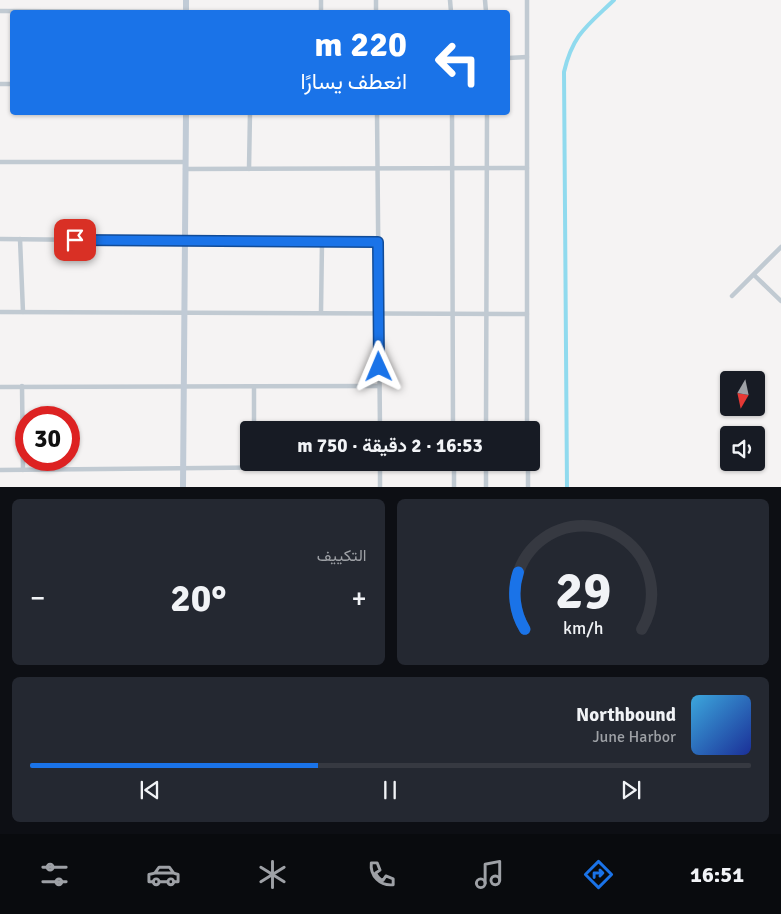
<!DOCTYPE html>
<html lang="ar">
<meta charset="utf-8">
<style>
:root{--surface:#171b24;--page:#242831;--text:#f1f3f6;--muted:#9ea1a6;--line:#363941;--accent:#1a73e8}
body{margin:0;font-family:Signika,Vazirmatn,sans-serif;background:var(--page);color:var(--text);direction:rtl;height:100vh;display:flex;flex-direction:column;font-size:19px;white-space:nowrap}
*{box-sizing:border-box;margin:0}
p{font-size:16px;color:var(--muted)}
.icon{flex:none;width:28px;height:28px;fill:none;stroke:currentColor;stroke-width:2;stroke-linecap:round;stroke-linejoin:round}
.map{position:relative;height:487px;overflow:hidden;direction:ltr}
.details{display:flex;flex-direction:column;gap:12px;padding:12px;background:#0d0f14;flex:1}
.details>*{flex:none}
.top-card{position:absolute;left:10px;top:10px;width:500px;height:105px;border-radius:5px;box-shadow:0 1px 4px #0004;direction:rtl;background:#1a73e8;color:#fff;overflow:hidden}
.needle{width:32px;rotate:189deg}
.fabs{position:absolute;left:720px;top:371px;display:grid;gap:10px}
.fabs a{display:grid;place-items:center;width:45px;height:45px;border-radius:5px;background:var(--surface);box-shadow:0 1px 4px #0004;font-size:25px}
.speed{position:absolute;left:15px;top:406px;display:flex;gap:10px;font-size:25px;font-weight:700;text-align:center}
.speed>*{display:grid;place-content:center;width:65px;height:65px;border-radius:50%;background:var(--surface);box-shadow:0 1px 4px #0004;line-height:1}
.speed .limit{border:8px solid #d22;background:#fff;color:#111}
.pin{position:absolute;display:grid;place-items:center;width:42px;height:42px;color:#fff;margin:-21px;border-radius:10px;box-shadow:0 2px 8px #0006}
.me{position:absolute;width:55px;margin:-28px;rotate:359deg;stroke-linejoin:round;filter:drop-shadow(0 0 4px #0008)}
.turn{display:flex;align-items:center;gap:18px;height:105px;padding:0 20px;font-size:22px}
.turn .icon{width:65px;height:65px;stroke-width:2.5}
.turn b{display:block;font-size:35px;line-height:42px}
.big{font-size:38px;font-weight:700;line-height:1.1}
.details .card{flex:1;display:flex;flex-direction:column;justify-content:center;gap:8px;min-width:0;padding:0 18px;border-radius:8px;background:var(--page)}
.details .dial{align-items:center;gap:0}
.dial svg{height:130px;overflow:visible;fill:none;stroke:var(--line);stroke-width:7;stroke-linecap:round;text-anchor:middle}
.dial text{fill:var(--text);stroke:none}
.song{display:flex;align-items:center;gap:15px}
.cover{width:60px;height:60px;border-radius:8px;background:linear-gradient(135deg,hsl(200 70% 55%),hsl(230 70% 35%))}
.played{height:5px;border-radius:2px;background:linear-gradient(90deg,var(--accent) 40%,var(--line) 40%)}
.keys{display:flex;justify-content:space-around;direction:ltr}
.heat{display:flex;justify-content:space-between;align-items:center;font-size:28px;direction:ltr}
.details .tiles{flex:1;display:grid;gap:12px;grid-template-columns:1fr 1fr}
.card:last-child{grid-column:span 2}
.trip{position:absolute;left:240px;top:421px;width:300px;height:50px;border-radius:5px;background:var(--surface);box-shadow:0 1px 4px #0004;font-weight:700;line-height:50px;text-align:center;direction:rtl}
.menu{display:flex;height:80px;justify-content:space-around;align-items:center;background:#090b0e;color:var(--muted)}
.menu .icon{width:35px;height:35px}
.menu .on{color:var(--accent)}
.menu b{font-size:22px;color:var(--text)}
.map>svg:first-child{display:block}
</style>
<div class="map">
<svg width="781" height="487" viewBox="0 0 781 487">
<rect width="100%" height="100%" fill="#f5f3f3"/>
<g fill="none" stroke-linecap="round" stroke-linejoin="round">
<!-- canal -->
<path stroke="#90daee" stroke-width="4" d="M567,487L564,72C573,34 587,26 614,0"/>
<!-- street -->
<g stroke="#c1cad2" stroke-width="4.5">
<path d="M321,0V12"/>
<path d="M376,0V12"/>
<path d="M450,0L451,12"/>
<path d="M485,0L486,12"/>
<path d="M527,0V430"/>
<path d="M0,11L186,12"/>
<path d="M508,58L527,57"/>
<path d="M0,84H12"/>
<path d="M377,112L380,430"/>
<path d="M452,112L453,430"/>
<path d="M0,162H185"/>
<path d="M185,169L527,168"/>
<path d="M249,169L250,112"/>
<path d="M0,239L378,243"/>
<path d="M20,239L23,312"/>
<path d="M754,275L781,301"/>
<path d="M732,296L781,247"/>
<path d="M0,312L527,314"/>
<path d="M321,312L322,242"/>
<path d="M22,386L23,470"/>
<path d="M0,387L379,386"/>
<path d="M254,387V430"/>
<path d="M486,426L527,424"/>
<path d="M486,430L487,112"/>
<path d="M380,463V487"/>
<path d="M454,463V487"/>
<path d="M486,463V487"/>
<path d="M0,470L528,465"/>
<path d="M528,487V463"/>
</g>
<!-- secondary -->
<g stroke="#c1cbd6" stroke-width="6">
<path d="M186,0V12"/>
<path d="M183,487L186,112"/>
</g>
</g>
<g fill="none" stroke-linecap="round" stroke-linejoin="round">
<defs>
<path id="route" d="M75,240L378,242L379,367"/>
</defs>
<!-- route casing -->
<use href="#route" stroke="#114b97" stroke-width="12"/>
<!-- route -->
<use href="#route" stroke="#1a73e8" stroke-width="9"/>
</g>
</svg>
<div class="fabs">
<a><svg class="needle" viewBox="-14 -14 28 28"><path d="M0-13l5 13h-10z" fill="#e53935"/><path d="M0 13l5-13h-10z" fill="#9ea1a6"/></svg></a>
<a><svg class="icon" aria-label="sound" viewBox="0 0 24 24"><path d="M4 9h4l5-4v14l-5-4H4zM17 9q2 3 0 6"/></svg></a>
</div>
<div class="speed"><div class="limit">30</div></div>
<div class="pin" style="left:75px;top:240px;background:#d93025"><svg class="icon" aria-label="arrive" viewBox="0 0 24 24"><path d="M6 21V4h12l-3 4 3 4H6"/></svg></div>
<svg class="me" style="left:379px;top:367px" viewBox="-20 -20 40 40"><path d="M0-17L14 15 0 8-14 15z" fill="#1a73e8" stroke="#fff" stroke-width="4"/></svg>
<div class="trip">16:53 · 2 دقيقة · 750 m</div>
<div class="top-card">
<div class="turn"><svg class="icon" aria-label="left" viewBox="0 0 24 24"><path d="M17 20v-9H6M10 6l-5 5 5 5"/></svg><div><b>220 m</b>انعطف يسارًا</div></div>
</div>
</div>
<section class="details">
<div class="tiles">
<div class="card dial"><svg viewBox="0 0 100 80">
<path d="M14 69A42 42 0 1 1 86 69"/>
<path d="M14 69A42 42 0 0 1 10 34" stroke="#1a73e8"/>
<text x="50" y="56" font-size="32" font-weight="700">29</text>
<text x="50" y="72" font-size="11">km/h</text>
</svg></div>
<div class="card"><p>التكييف</p>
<div class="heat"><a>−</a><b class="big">20°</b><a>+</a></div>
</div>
<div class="card">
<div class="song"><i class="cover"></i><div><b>Northbound</b><p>June Harbor</p></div></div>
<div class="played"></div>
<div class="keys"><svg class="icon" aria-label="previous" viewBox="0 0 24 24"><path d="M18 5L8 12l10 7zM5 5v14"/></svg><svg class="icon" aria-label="pause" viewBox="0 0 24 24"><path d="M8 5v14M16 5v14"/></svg><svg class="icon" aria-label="next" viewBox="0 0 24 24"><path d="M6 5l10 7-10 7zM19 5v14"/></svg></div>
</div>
</div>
</section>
<nav class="menu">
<b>16:51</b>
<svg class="icon on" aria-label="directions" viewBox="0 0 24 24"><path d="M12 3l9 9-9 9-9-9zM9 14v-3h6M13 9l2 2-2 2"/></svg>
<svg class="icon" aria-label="music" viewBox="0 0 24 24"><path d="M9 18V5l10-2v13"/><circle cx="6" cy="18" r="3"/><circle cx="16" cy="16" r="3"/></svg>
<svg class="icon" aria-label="phone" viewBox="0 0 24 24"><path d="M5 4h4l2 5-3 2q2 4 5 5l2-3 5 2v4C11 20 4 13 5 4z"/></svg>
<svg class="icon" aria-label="climate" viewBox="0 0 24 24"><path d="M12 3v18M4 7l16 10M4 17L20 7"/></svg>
<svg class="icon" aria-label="car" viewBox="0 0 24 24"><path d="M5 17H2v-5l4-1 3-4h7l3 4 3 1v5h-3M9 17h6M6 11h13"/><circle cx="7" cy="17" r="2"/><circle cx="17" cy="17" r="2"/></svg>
<svg class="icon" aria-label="filters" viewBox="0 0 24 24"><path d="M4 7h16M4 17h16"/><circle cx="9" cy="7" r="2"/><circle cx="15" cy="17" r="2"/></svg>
</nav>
